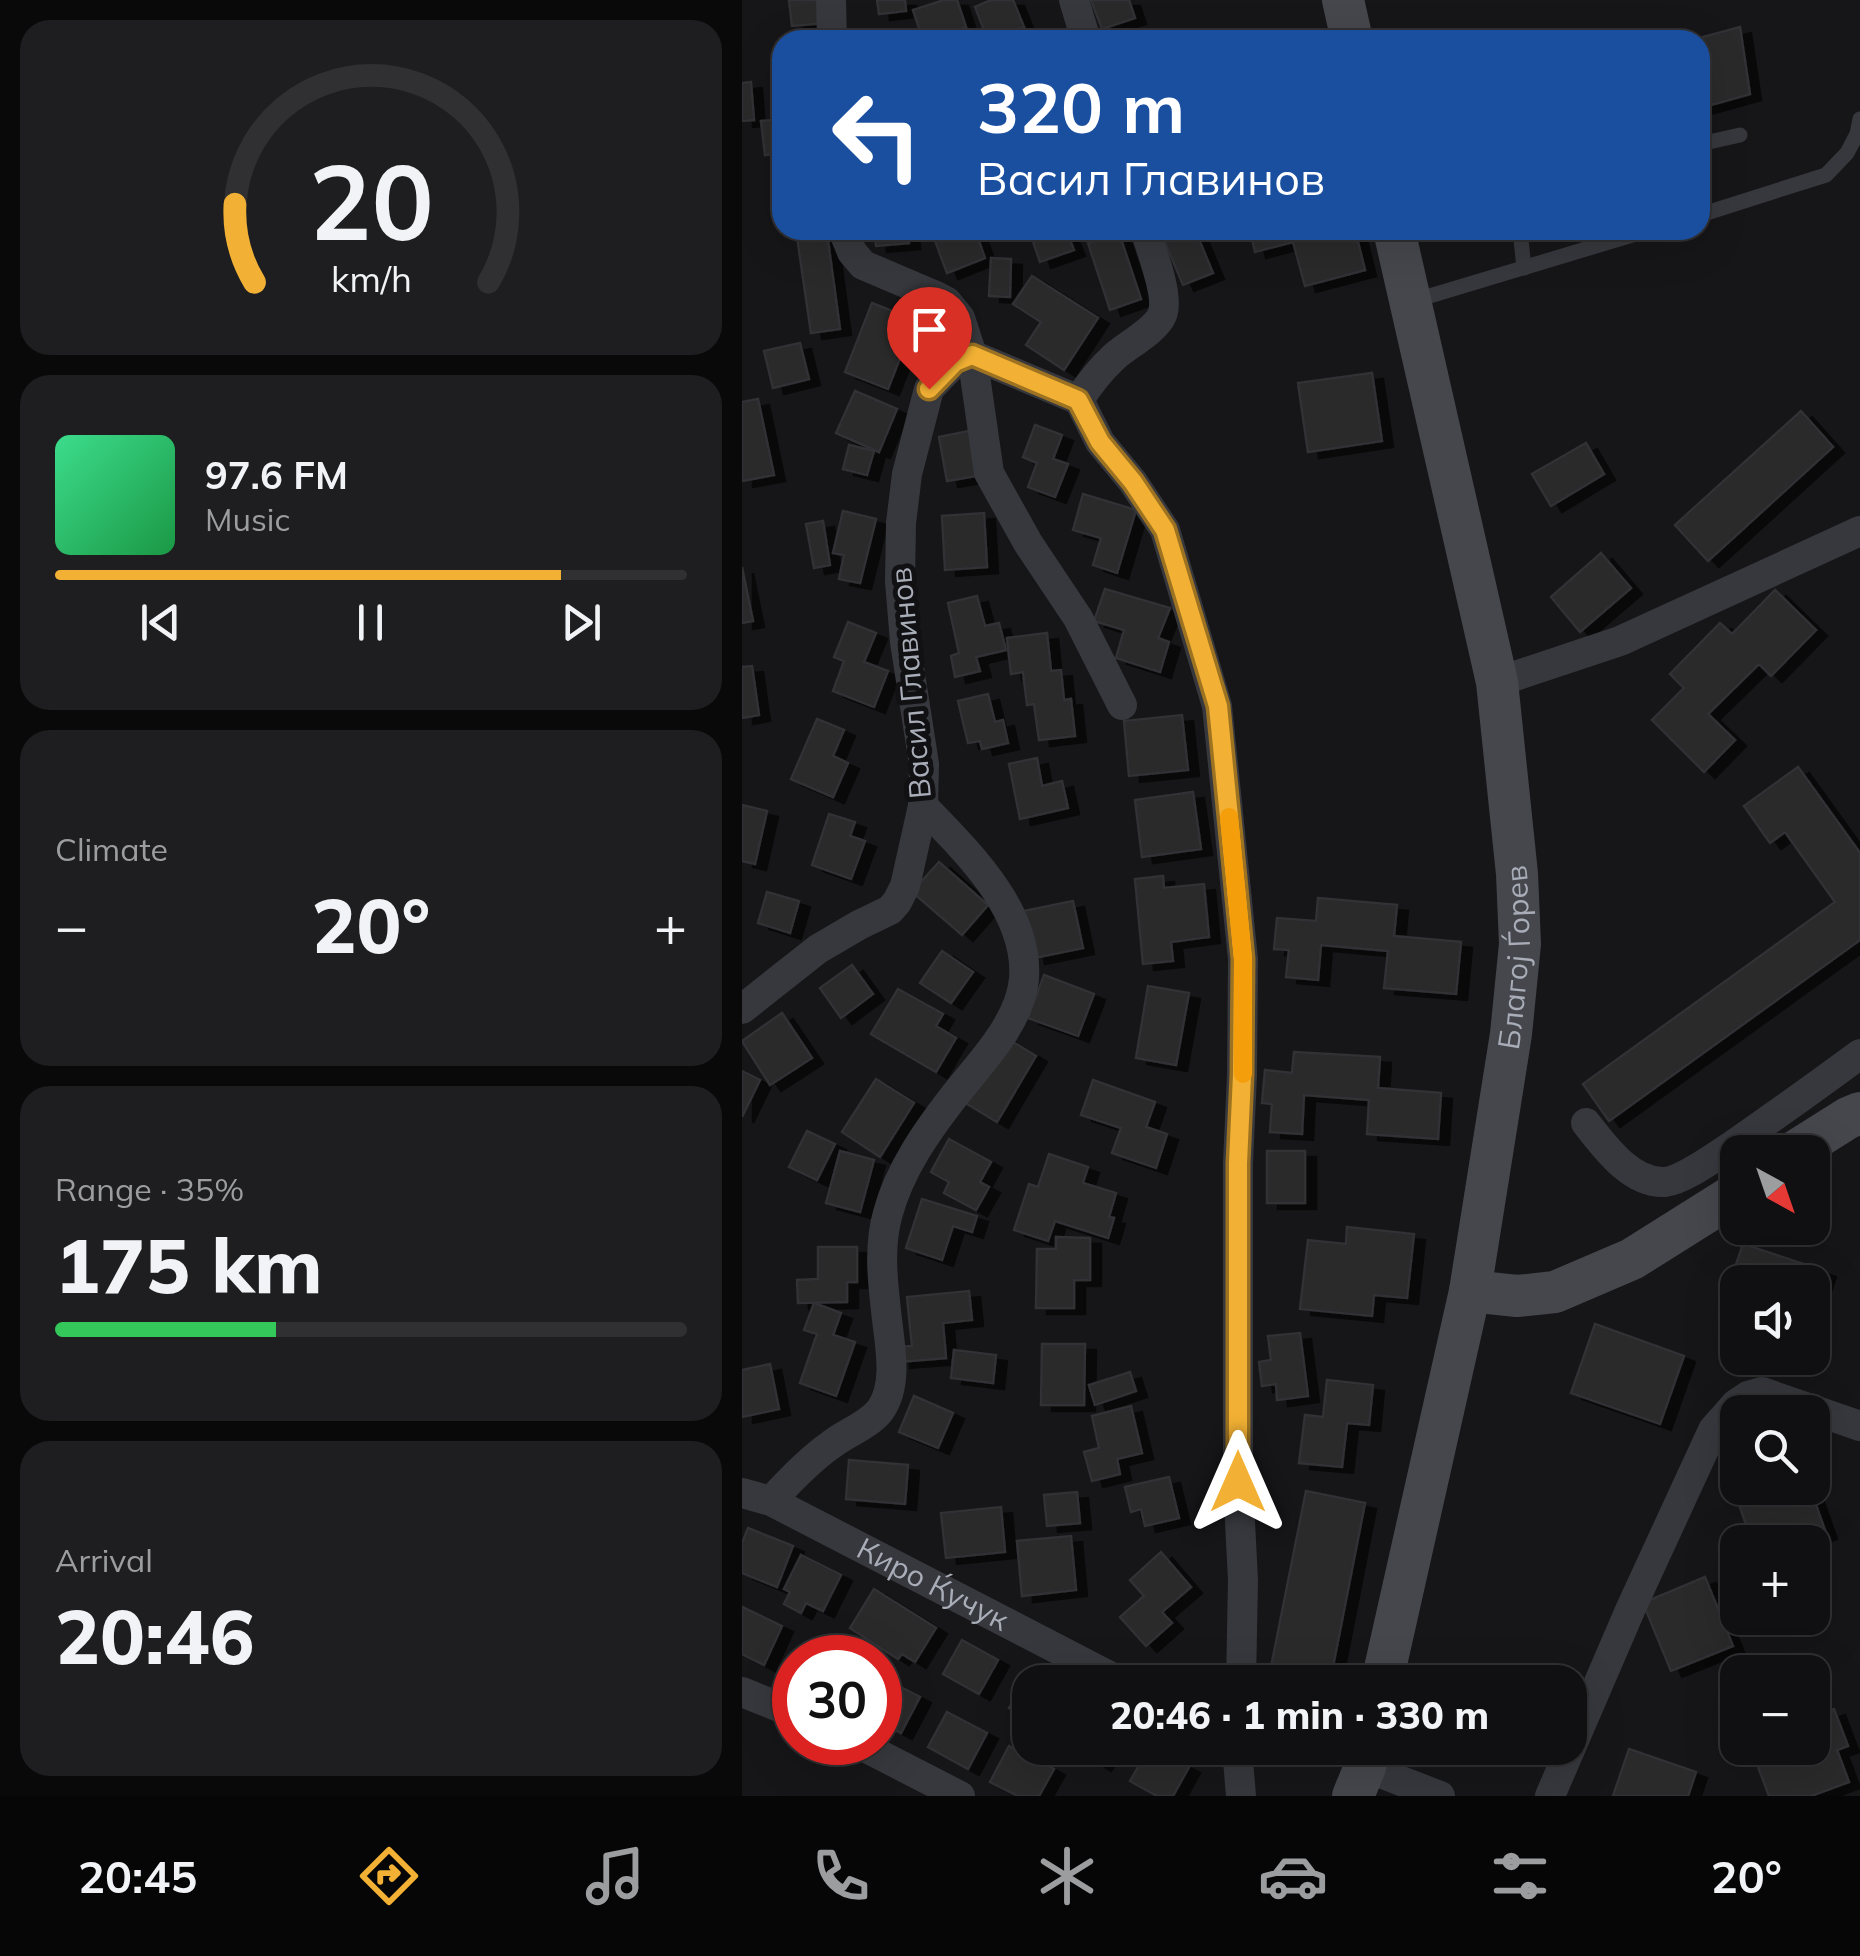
<!DOCTYPE html>
<meta charset="utf-8">
<style>
:root{--surface:#101012;--page:#1e1e20;--text:#f1f3f6;--muted:#9c9d9f;--line:#303032;--accent:#f2b134}
body{margin:0;font-family:Mulish,sans-serif;background:var(--page);color:var(--text);height:100vh;display:flex;flex-direction:column;font-size:38px;white-space:nowrap}
*{box-sizing:border-box;margin:0}
p{font-size:32px;color:var(--muted)}
.icon{flex:none;width:55px;height:55px;fill:none;stroke:currentColor;stroke-width:2;stroke-linecap:round;stroke-linejoin:round}
.map{position:relative;flex:1;overflow:hidden}
.sheet{display:flex;flex-direction:column;gap:20px;padding:20px;background:#09090a;width:742px}
.sheet>*{flex:none}
.hud{position:absolute;left:30px;top:30px;width:938px;height:210px;border-radius:30px;box-shadow:0 10px 40px #0002,0 0 0 2px var(--line);background:#1a4fa0;color:#fff;overflow:hidden}
.needle{width:65px;rotate:140deg}
.tools{position:absolute;left:978px;top:1135px;display:grid;gap:20px}
.tools a{display:grid;place-items:center;width:110px;height:110px;border-radius:20px;background:var(--surface);box-shadow:0 10px 40px #0002,0 0 0 2px var(--line);font-size:50px}
.speed{position:absolute;left:30px;top:1635px;display:flex;gap:20px;font-size:50px;font-weight:700;text-align:center}
.speed>*{display:grid;place-content:center;width:130px;height:130px;border-radius:50%;background:var(--surface);box-shadow:0 10px 40px #0002,0 0 0 2px var(--line);line-height:1}
.speed .limit{border:15px solid #d22;background:#fff;color:#111}
.pin{position:absolute;display:grid;place-items:center;width:85px;height:85px;color:#fff;margin:-102px -42px;border-radius:50% 50% 50% 0;rotate:-45deg;box-shadow:0 0 10px #0007}
.pin .icon{rotate:45deg}
.me{position:absolute;width:110px;margin:-55px;rotate:0deg;stroke-linejoin:round;filter:drop-shadow(0 0 8px #0008)}
.turn{display:flex;align-items:center;gap:35px;height:210px;padding:0 40px;font-size:45px}
.turn .icon{width:130px;height:130px;stroke-width:2.5}
.turn b{display:block;font-size:70px;line-height:85px}
.big{font-size:75px;font-weight:800;line-height:1.1}
.sheet .tile{flex:1;display:flex;flex-direction:column;justify-content:center;gap:15px;min-width:0;padding:0 35px;border-radius:30px;background:var(--page)}
.sheet .dial{align-items:center;gap:0}
.dial svg{height:260px;overflow:visible;fill:none;stroke:var(--line);stroke-width:7;stroke-linecap:round;text-anchor:middle}
.dial text{fill:var(--text);stroke:none}
.song{display:flex;align-items:center;gap:30px}
.cover{width:120px;height:120px;border-radius:15px;background:linear-gradient(135deg,hsl(150 70% 55%),hsl(140 70% 35%))}
.played{height:10px;border-radius:5px;background:linear-gradient(90deg,var(--accent) 80%,var(--line) 80%)}
.keys{display:flex;justify-content:space-around;direction:ltr}
.heat{display:flex;justify-content:space-between;align-items:center;font-size:55px;direction:ltr}
.charge{height:15px;border-radius:8px;background:linear-gradient(90deg,#34c759 35%,var(--line) 0)}
.trip{position:absolute;left:270px;top:1665px;width:575px;height:100px;border-radius:30px;background:var(--surface);box-shadow:0 10px 40px #0002,0 0 0 2px var(--line);font-weight:800;line-height:100px;text-align:center}
.tabs{display:flex;height:160px;justify-content:space-around;align-items:center;background:#060607;color:var(--muted)}
.tabs .icon{width:70px;height:70px}
.tabs .selected{color:var(--accent)}
.tabs b{font-size:45px;color:var(--text)}
main{display:flex;flex:1;min-height:0}
.map>svg:first-child{display:block}
</style>
<main>
<section class="sheet">
<div class="tile dial"><svg viewBox="0 0 100 80">
<path d="M14 69A42 42 0 1 1 86 69"/>
<path d="M14 69A42 42 0 0 1 8 45" stroke="#f2b134"/>
<text x="50" y="56" font-size="32" font-weight="700">20</text>
<text x="50" y="72" font-size="11">km/h</text>
</svg></div>
<div class="tile">
<div class="song"><i class="cover"></i><div><b>97.6 FM</b><p>Music</p></div></div>
<div class="played"></div>
<div class="keys"><svg class="icon" aria-label="previous" viewBox="0 0 24 24"><path d="M18 5L8 12l10 7zM5 5v14"/></svg><svg class="icon" aria-label="pause" viewBox="0 0 24 24"><path d="M8 5v14M16 5v14"/></svg><svg class="icon" aria-label="next" viewBox="0 0 24 24"><path d="M6 5l10 7-10 7zM19 5v14"/></svg></div>
</div>
<div class="tile"><p>Climate</p>
<div class="heat"><a>−</a><b class="big">20°</b><a>+</a></div>
</div>
<div class="tile"><p>Range · 35%</p><b class="big">175 km</b><div class="charge"></div></div>
<div class="tile"><p>Arrival</p><b class="big">20:46</b></div>
</section>
<div class="map">
<svg width="1118" height="1796" viewBox="0 0 1118 1796">
<defs>
<filter id="shadow"><feDropShadow dx="11" dy="6" stdDeviation="0" flood-color="#0009"/></filter>
</defs>
<rect width="100%" height="100%" fill="#161618"/>
<!-- building -->
<g fill="#29292c" stroke="#303034" stroke-width="2.5" filter="url(#shadow)">
<path d="M47,0H81L83,23L50,26Z"/>
<path d="M135,0H163L164,11L137,14Z"/>
<path d="M202,0H215L224,27L200,35L201,40H181L171,10Z"/>
<path d="M249,0H271L282,27L246,40L233,7Z"/>
<path d="M349,0H387L393,18L360,29Z"/>
<path d="M998,27L1008,94L958,108V40H950Z"/>
<path d="M149,29L150,40H115L114,32Z"/>
<path d="M9,82L12,120L0,121V83Z"/>
<path d="M40,119V153L23,155L19,121Z"/>
<path d="M132,230H166L167,243L134,246Z"/>
<path d="M189,230H233L243,258L205,273Z"/>
<path d="M287,230H324L332,250L298,262Z"/>
<path d="M418,230H453L471,273L441,285Z"/>
<path d="M508,230H613L623,270L563,286L551,242L513,252Z"/>
<path d="M85,233L98,329L69,333L55,237Z"/>
<path d="M377,233L399,299L368,310L346,243Z"/>
<path d="M249,258L269,259L268,297L247,296Z"/>
<path d="M290,276L356,318L322,370L284,345L299,322L271,304Z"/>
<path d="M130,303L173,320L146,389L103,372Z"/>
<path d="M58,343L67,379L31,388L22,351Z"/>
<path d="M630,373L640,441L566,452L556,383Z"/>
<path d="M113,391L155,409L137,452L94,433Z"/>
<path d="M16,399L32,475L0,481V402Z"/>
<path d="M1059,411L1091,447L966,561L933,525Z"/>
<path d="M293,425L320,435L311,459L326,464L313,497L286,487L295,463L281,457Z"/>
<path d="M232,430L240,475L205,481L197,437Z"/>
<path d="M844,443L862,474L809,506L790,474Z"/>
<path d="M107,445L132,451L125,475L101,469Z"/>
<path d="M341,494L394,510L375,573L351,565L359,538L331,530Z"/>
<path d="M101,511L134,519L118,583L97,579L102,555L91,553Z"/>
<path d="M242,513L245,567L203,570L200,516Z"/>
<path d="M81,521L88,565L72,568L64,524Z"/>
<path d="M859,553L889,588L838,632L809,597Z"/>
<path d="M0,567L11,621L0,623Z"/>
<path d="M363,589L428,608L416,638L427,642L418,672L374,658L382,630L352,621Z"/>
<path d="M1033,590L1074,630L1029,676L1017,664L966,714L993,740L962,772L910,720L942,688L928,674L978,623L990,634Z"/>
<path d="M235,596L243,626L257,623L264,650L234,657L238,671L213,677L209,656L217,653L206,603Z"/>
<path d="M106,622L134,633L122,662L146,671L132,707L91,691L102,661L92,657Z"/>
<path d="M305,633L309,671L319,670L322,700L329,699L333,736L297,740L292,704L285,705L281,672L269,674L265,638Z"/>
<path d="M10,666L17,715L0,718V667Z"/>
<path d="M246,694L253,722L261,720L266,743L240,749L238,741L226,743L216,701Z"/>
<path d="M440,715L446,770L387,776L382,721Z"/>
<path d="M75,719L102,730L91,756L106,763L91,797L49,779Z"/>
<path d="M295,758L300,786L320,781L326,808L278,819L267,764Z"/>
<path d="M1056,767L1118,853V940L867,1121L841,1084L1093,902L1043,832L1028,843L1002,806Z"/>
<path d="M451,792L459,849L400,857L393,800Z"/>
<path d="M0,805L25,811L13,864L0,861Z"/>
<path d="M87,814L113,822L108,836L123,841L109,879L70,865Z"/>
<path d="M197,862L246,905L220,935L170,892Z"/>
<path d="M421,876L422,888L462,884L467,937L429,942L431,961L401,964L393,879Z"/>
<path d="M25,892L57,901L48,933L16,923Z"/>
<path d="M576,898L655,905L652,936L719,942L714,994L642,988L646,951L579,945L576,980L544,977L547,950L532,949L535,918L574,921Z"/>
<path d="M331,901L341,948L292,958L282,911Z"/>
<path d="M200,951L231,972L209,1003L178,983Z"/>
<path d="M110,965L131,994L99,1018L78,988Z"/>
<path d="M302,975L352,994L336,1036L286,1018Z"/>
<path d="M406,986L447,993L434,1065L394,1058Z"/>
<path d="M156,989L201,1014L194,1026L214,1038L194,1072L129,1034Z"/>
<path d="M40,1013L70,1058L28,1085L0,1041Z"/>
<path d="M261,1036L294,1056L255,1122L222,1102Z"/>
<path d="M552,1052L638,1057L636,1088L699,1093L696,1139L625,1134L627,1100L562,1095L560,1134L528,1132L530,1104L520,1103L523,1070L550,1073Z"/>
<path d="M0,1071L18,1080L0,1117Z"/>
<path d="M134,1079L172,1103L138,1157L100,1132Z"/>
<path d="M351,1080L413,1102L404,1127L425,1134L414,1168L370,1153L379,1128L339,1115Z"/>
<path d="M65,1131L93,1144L75,1180L47,1167Z"/>
<path d="M207,1139L249,1162L238,1182L247,1187L234,1210L202,1193L207,1182L189,1172Z"/>
<path d="M98,1151L132,1160L118,1212L84,1203Z"/>
<rect x="525" y="1151" width="38" height="52"/>
<path d="M307,1154L346,1167L341,1183L374,1193L367,1217L372,1218L366,1238L313,1221L306,1241L272,1230L287,1184L296,1187Z"/>
<path d="M180,1199L235,1216L230,1232L211,1226L200,1260L164,1248Z"/>
<path d="M605,1227L672,1234L665,1298L632,1295L630,1316L558,1309L566,1240L604,1244Z"/>
<path d="M314,1237L348,1238V1280H332V1308H294L295,1249H314Z"/>
<path d="M1001,1244L1083,1271L1070,1310V1282H995V1320L977,1314Z"/>
<path d="M76,1247H115V1282H105V1302L56,1303L55,1280L76,1279Z"/>
<path d="M227,1291L230,1320L201,1323L204,1358L157,1362L156,1347L170,1346L165,1297Z"/>
<path d="M72,1303L99,1313L91,1335L113,1342L94,1396L58,1383L75,1334L62,1330Z"/>
<path d="M853,1324L942,1356L918,1424L829,1393Z"/>
<path d="M558,1333L566,1396L535,1400L534,1384L520,1386L517,1362L529,1360L526,1336Z"/>
<path d="M300,1344H343L342,1405H299Z"/>
<path d="M212,1350L254,1355L251,1383L209,1378Z"/>
<path d="M28,1364L37,1409L0,1417V1370Z"/>
<path d="M388,1372L394,1391L353,1405L347,1385Z"/>
<path d="M585,1380L631,1385L627,1425L605,1423L600,1467L557,1463L563,1415L581,1417Z"/>
<path d="M172,1396L211,1413L196,1448L157,1432Z"/>
<path d="M389,1406L400,1453L375,1459L378,1474L350,1481L342,1452L357,1448L350,1416Z"/>
<path d="M107,1460L166,1465L163,1504L104,1499Z"/>
<path d="M427,1477L437,1518L403,1526L399,1509L389,1512L383,1487Z"/>
<path d="M995,1486V1488H1068L1084,1533L1058,1542H1010L991,1487Z"/>
<path d="M564,1491L623,1503L588,1682H526Z"/>
<path d="M335,1492L338,1523L305,1526L302,1495Z"/>
<path d="M259,1507L263,1552L204,1558L199,1513Z"/>
<path d="M6,1528L51,1546L35,1587L0,1573V1543Z"/>
<path d="M329,1536L334,1590L280,1596L275,1541Z"/>
<path d="M419,1552L449,1587L420,1612L430,1623L404,1646L378,1617L402,1596L388,1580Z"/>
<path d="M59,1555L99,1575L81,1611L64,1603L59,1613L42,1604L48,1592L42,1589Z"/>
<path d="M963,1577L991,1646L929,1671L901,1603Z"/>
<path d="M132,1589L194,1628L173,1662L160,1654L156,1659L108,1628Z"/>
<path d="M0,1607L40,1626L22,1665L0,1654Z"/>
<path d="M220,1640L256,1660L237,1694L201,1674Z"/>
<path d="M63,1643L93,1658H56Z"/>
<path d="M286,1676L296,1682H288V1720L267,1708Z"/>
<path d="M139,1677L178,1697L159,1733L138,1722Z"/>
<path d="M1092,1709L1106,1746L1095,1750L1107,1782L1069,1796H1027L1009,1748H1070V1717Z"/>
<path d="M205,1712L245,1733L226,1769L186,1747Z"/>
<path d="M267,1746L312,1769L297,1796H276L248,1782Z"/>
<path d="M333,1748H371L358,1765Z"/>
<path d="M407,1748H412L447,1767L431,1796H415L388,1781Z"/>
<path d="M887,1749L954,1772L946,1796H871Z"/>
</g>
<g fill="none" stroke-linecap="round" stroke-linejoin="round">
<!-- service -->
<g stroke="#37383d" stroke-width="15">
<path d="M958,144L998,135"/>
<path d="M958,215L1084,175L1105,153L1115,134L1118,119"/>
<path d="M778,230L782,268"/>
<path d="M671,301L907,230"/>
</g>
<!-- minor -->
<g stroke="#37383d" stroke-width="30">
<path d="M89,0L90,40"/>
<path d="M332,0L344,40"/>
<path d="M101,230L110,252L121,265L194,296L205,302L218,318L230,355L247,473L286,543L336,618L380,705"/>
<path d="M230,355L337,400L358,442L391,482L423,530L475,706L501,959L500,1075L496,1163V1483L501,1580L499,1682"/>
<path d="M337,400C347,384 358,370 372,357C384,346 414,330 420,315C428,297 409,249 403,230"/>
<path d="M755,682L878,641L1118,531"/>
<path d="M0,1009L76,949L117,925L148,910L155,902L163,886L181,806L182,764L163,642L158,581L159,523L165,474L187,389L213,362L230,355"/>
<path d="M844,1123C862,1146 889,1184 923,1182C942,1180 974,1156 991,1145C1034,1115 1076,1085 1118,1054"/>
<path id="s1" d="M0,1493L29,1501L379,1682"/>
<path d="M29,1501C48,1480 67,1460 90,1444C105,1432 128,1425 139,1409C156,1384 148,1347 145,1319C141,1285 136,1247 146,1213C158,1169 185,1131 213,1095C239,1062 278,1023 282,979C287,910 224,851 181,806"/>
<path d="M0,1692L52,1713"/>
<path d="M113,1742L218,1796"/>
<path d="M495,1748L499,1796"/>
<path d="M623,1767L698,1796"/>
<path d="M808,1796L889,1608L971,1430L994,1404L1006,1396L1020,1392L1118,1426"/>
</g>
<!-- secondary -->
<g stroke="#45474d" stroke-width="42">
<path d="M601,0L610,40"/>
<path d="M1052,1152L1106,1118L1118,1113"/>
<path d="M728,1291L775,1296L813,1292L890,1259L995,1193"/>
<path id="s2" d="M640,1682L728,1291L769,1034L778,944L775,874L755,682L652,230"/>
<path d="M611,1796L623,1767L627,1748"/>
</g>
</g>
<g fill="none" stroke-linecap="round" stroke-linejoin="round">
<defs>
<path id="route" d="M187,389L213,362L230,355L336,400L358,442L391,482L423,530L476,706L501,959L500,1075L496,1163V1482"/>
</defs>
<!-- route casing -->
<use href="#route" stroke="#9d7322" stroke-width="25"/>
<!-- route -->
<use href="#route" stroke="#f2b134" stroke-width="18"/>
<!-- slow -->
<path stroke="#f59e0b" stroke-width="18" d="M487,817L501,959V1074"/>
</g>
<g text-anchor="middle" stroke-width="10" stroke-linejoin="round" paint-order="stroke">
<!-- street labels -->
<g font-size="30" fill="#a8adb8" stroke="#111113">
<text transform="translate(169 683) rotate(-95)" y="10">Васил Главинов</text>
<text dy="10" stroke="none"><textPath href="#s2" startOffset="738">Благој Ѓорев</textPath></text>
<text dy="10" stroke="none"><textPath href="#s1" startOffset="212">Киро Ќучук</textPath></text>
</g>
</g>
</svg>
<div class="tools">
<a><svg class="needle" viewBox="-14 -14 28 28"><path d="M0-13l5 13h-10z" fill="#e53935"/><path d="M0 13l5-13h-10z" fill="#9c9d9f"/></svg></a>
<a><svg class="icon" aria-label="sound" viewBox="0 0 24 24"><path d="M4 9h4l5-4v14l-5-4H4zM17 9q2 3 0 6"/></svg></a>
<a><svg class="icon" aria-label="search" viewBox="0 0 24 24"><circle cx="10" cy="10" r="6"/><path d="M15 15l6 6"/></svg></a>
<a>+</a>
<a>−</a>
</div>
<div class="speed"><div class="limit">30</div></div>
<div class="pin" style="left:187px;top:389px;background:#d93025"><svg class="icon" aria-label="arrive" viewBox="0 0 24 24"><path d="M6 21V4h12l-3 4 3 4H6"/></svg></div>
<svg class="me" style="left:496px;top:1482px" viewBox="-20 -20 40 40"><path d="M0-17L14 15 0 8-14 15z" fill="#f2b134" stroke="#fff" stroke-width="4"/></svg>
<div class="trip">20:46 · 1 min · 330 m</div>
<div class="hud">
<div class="turn"><svg class="icon" aria-label="left" viewBox="0 0 24 24"><path d="M17 20v-9H6M10 6l-5 5 5 5"/></svg><div><b>320 m</b>Васил Главинов</div></div>
</div>
</div>
</main>
<nav class="tabs">
<b>20:45</b>
<svg class="icon selected" aria-label="directions" viewBox="0 0 24 24"><path d="M12 3l9 9-9 9-9-9zM9 14v-3h6M13 9l2 2-2 2"/></svg>
<svg class="icon" aria-label="music" viewBox="0 0 24 24"><path d="M9 18V5l10-2v13"/><circle cx="6" cy="18" r="3"/><circle cx="16" cy="16" r="3"/></svg>
<svg class="icon" aria-label="phone" viewBox="0 0 24 24"><path d="M5 4h4l2 5-3 2q2 4 5 5l2-3 5 2v4C11 20 4 13 5 4z"/></svg>
<svg class="icon" aria-label="climate" viewBox="0 0 24 24"><path d="M12 3v18M4 7l16 10M4 17L20 7"/></svg>
<svg class="icon" aria-label="car" viewBox="0 0 24 24"><path d="M5 17H2v-5l4-1 3-4h7l3 4 3 1v5h-3M9 17h6M6 11h13"/><circle cx="7" cy="17" r="2"/><circle cx="17" cy="17" r="2"/></svg>
<svg class="icon" aria-label="filters" viewBox="0 0 24 24"><path d="M4 7h16M4 17h16"/><circle cx="9" cy="7" r="2"/><circle cx="15" cy="17" r="2"/></svg>
<b>20°</b>
</nav>
